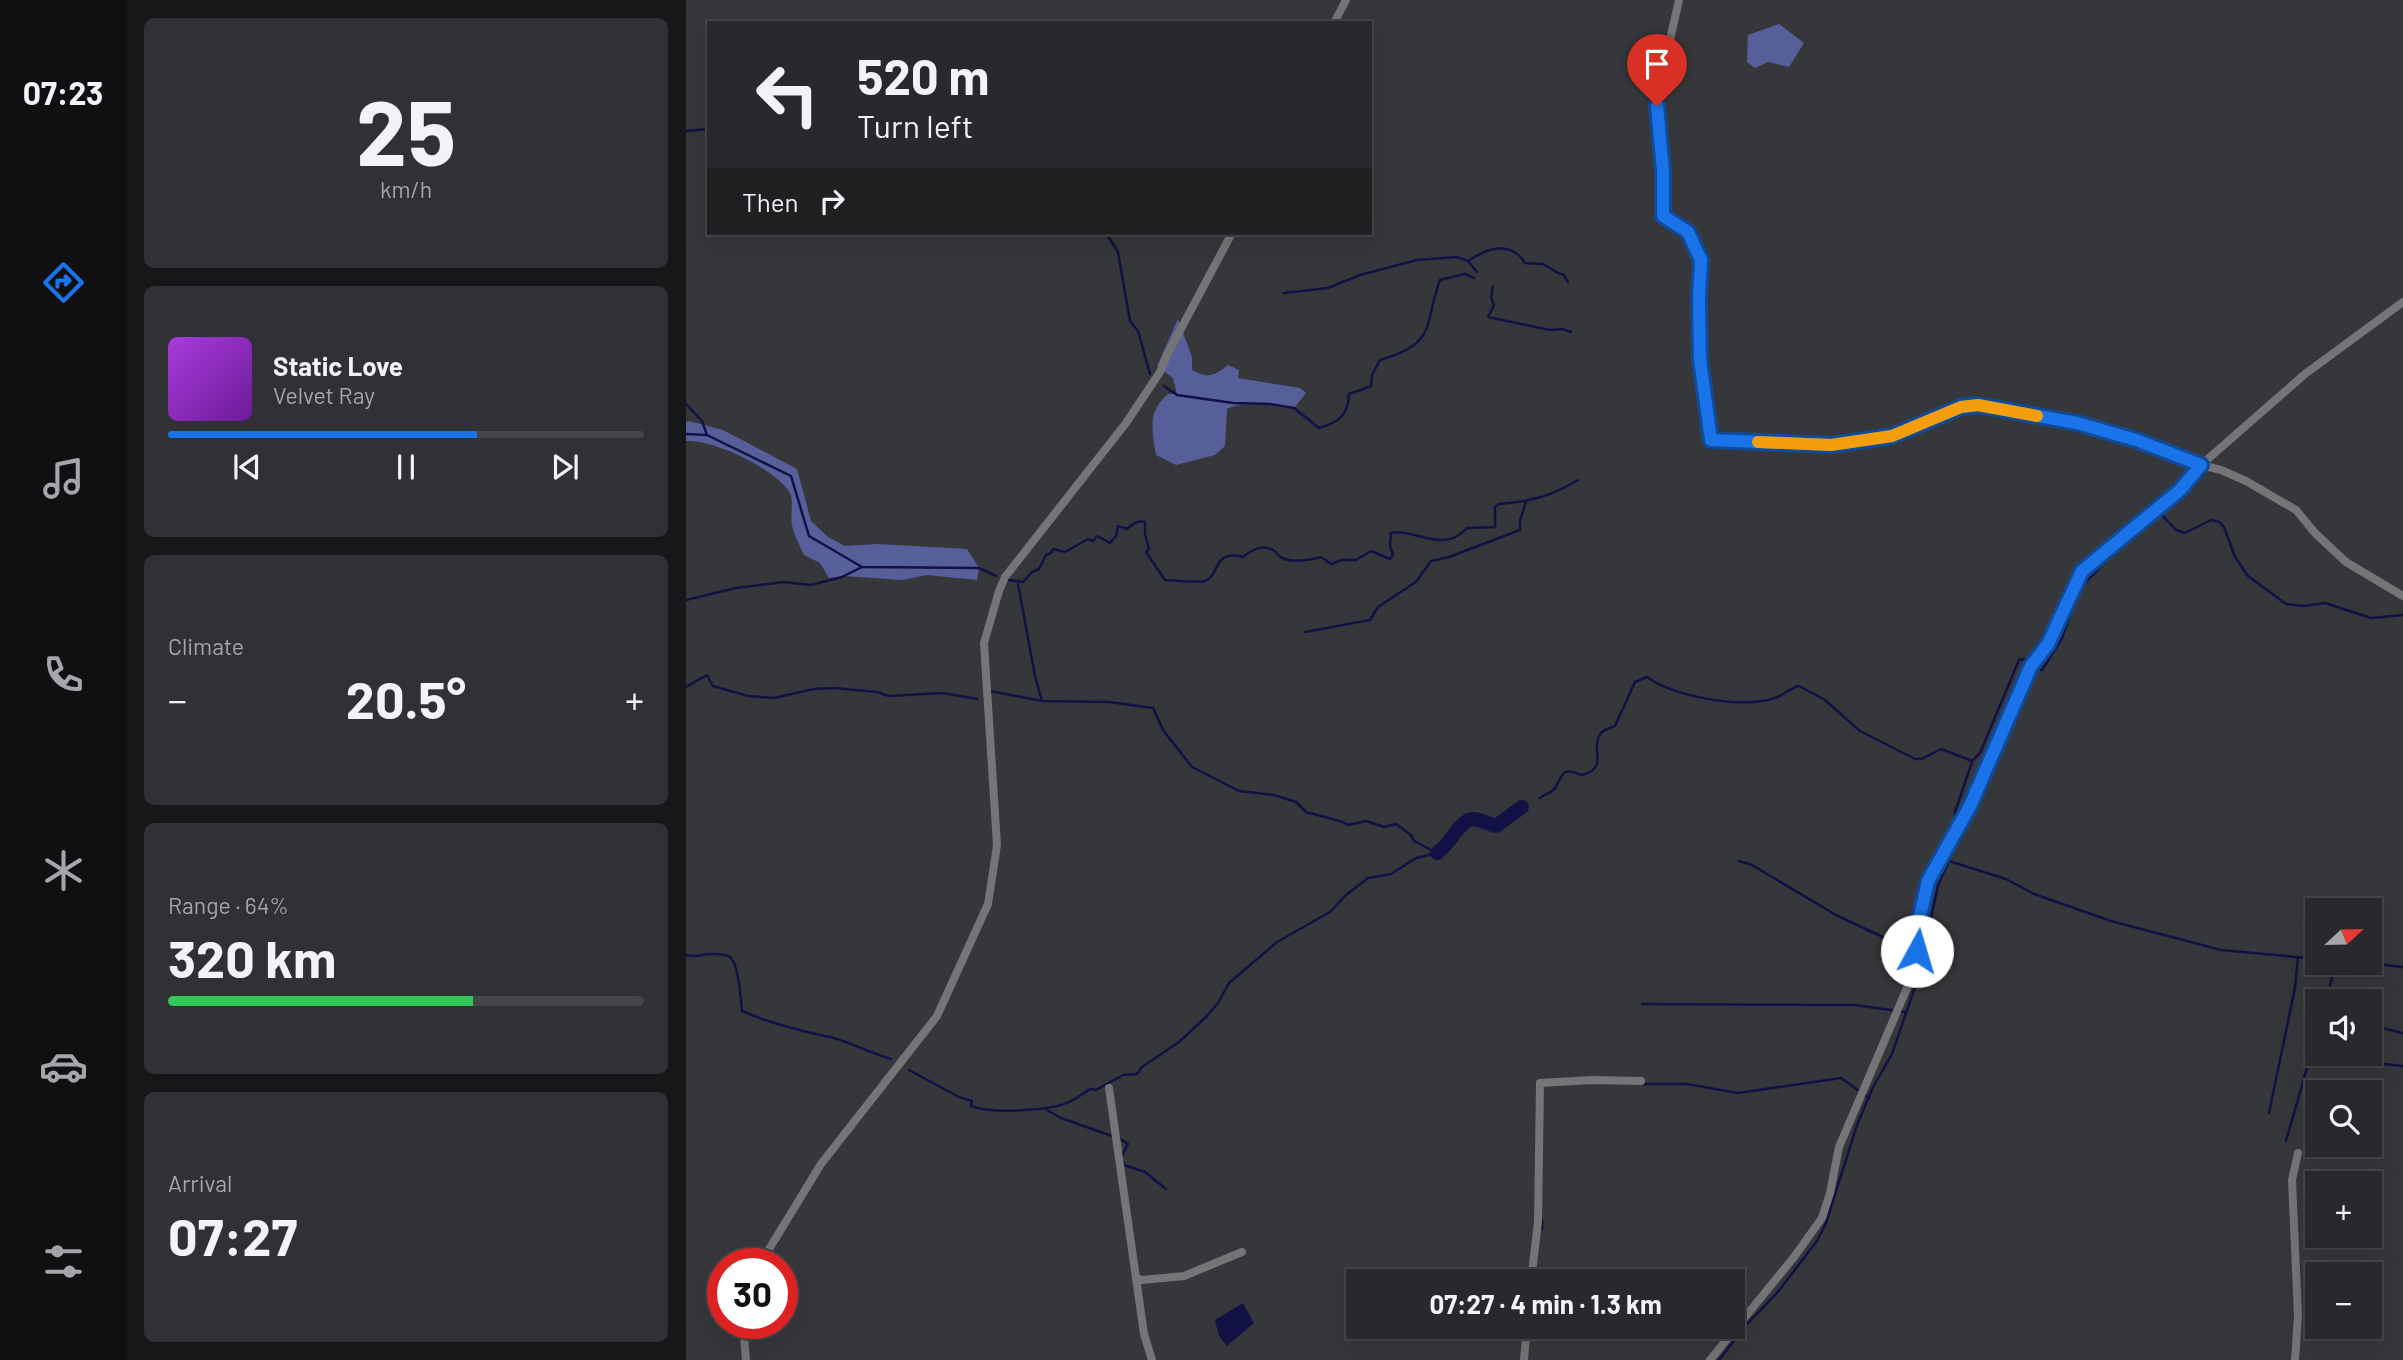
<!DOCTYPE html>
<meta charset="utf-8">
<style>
:root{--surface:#28292c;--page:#303134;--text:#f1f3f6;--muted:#a5a6a9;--line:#444548;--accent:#1a73e8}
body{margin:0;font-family:Barlow,sans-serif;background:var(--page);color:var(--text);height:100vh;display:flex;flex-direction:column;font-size:26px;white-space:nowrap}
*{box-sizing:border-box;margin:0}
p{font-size:23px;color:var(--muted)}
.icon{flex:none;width:38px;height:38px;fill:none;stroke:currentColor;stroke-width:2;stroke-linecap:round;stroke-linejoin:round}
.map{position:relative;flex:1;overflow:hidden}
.side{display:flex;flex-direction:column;gap:18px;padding:18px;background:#161718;width:560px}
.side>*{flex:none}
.top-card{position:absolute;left:21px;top:21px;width:665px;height:214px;border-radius:0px;box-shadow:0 7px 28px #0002,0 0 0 2px var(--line);background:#28292c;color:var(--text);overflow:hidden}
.needle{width:46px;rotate:68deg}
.tools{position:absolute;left:1619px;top:898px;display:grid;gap:14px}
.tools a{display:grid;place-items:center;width:77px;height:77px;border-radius:0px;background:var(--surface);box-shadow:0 7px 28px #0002,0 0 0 2px var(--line);font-size:35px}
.speed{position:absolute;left:21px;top:1248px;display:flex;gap:14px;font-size:35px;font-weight:700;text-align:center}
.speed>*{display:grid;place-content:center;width:91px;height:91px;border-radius:50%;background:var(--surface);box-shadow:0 7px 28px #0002,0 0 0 2px var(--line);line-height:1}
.speed .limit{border:10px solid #d22;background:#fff;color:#111}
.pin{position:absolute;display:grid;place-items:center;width:60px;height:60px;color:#fff;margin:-72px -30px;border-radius:50% 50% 50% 0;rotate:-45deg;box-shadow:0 0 7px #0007}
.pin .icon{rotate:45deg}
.me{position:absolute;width:77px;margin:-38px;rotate:6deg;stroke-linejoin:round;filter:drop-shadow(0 0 5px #0008)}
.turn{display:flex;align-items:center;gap:24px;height:147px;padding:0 35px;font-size:32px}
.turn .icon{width:91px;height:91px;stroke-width:2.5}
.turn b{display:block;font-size:49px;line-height:60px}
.then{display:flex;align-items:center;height:66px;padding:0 35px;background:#0003;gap:14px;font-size:26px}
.big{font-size:52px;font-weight:700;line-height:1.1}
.side .tile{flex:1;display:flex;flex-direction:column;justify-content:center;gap:10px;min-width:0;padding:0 24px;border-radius:10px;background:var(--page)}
.side .dial{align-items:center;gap:0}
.dial b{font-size:91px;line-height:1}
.song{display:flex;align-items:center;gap:21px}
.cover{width:84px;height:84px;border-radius:10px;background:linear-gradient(135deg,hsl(280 70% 55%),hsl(280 70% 35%))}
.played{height:7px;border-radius:4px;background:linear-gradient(90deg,var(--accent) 65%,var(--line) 65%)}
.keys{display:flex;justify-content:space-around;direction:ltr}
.heat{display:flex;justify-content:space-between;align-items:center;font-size:38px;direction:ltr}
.charge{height:10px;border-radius:5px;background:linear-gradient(90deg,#34c759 64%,var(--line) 0)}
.trip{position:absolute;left:660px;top:1269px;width:399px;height:70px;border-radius:0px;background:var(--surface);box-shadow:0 7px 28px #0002,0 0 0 2px var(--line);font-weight:700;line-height:70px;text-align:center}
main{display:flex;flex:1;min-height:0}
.tabs{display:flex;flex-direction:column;width:126px;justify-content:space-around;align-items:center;background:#101012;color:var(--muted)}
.tabs .icon{width:49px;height:49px}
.tabs .selected{color:var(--accent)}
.tabs b{font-size:32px;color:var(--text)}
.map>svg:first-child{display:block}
</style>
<main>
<nav class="tabs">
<b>07:23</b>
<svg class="icon selected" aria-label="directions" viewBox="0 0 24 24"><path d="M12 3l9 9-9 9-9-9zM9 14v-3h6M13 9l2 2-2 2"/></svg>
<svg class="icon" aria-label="music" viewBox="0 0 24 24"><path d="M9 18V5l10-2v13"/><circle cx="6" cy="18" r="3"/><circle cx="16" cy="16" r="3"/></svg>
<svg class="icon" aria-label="phone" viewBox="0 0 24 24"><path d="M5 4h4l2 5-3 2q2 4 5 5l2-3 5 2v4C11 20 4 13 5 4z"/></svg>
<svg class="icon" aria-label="climate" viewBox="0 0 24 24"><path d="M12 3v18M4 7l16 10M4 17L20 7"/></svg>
<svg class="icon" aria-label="car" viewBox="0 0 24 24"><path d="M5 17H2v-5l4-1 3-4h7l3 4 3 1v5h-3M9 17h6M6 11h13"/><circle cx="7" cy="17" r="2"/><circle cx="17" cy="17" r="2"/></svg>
<svg class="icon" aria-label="filters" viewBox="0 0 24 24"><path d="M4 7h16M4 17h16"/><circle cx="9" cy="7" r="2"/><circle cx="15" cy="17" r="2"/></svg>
</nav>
<section class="side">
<div class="tile dial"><b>25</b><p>km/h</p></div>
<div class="tile">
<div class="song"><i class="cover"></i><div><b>Static Love</b><p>Velvet Ray</p></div></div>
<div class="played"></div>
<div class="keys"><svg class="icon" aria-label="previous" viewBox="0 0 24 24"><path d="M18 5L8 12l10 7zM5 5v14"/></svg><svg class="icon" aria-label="pause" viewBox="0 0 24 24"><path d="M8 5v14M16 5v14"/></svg><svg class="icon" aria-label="next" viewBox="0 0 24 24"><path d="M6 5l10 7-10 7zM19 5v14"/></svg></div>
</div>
<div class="tile"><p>Climate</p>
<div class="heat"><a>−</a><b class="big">20.5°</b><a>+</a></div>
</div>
<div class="tile"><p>Range · 64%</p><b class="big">320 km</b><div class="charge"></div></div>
<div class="tile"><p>Arrival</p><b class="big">07:27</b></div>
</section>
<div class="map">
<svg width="1717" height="1360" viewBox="0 0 1717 1360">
<rect width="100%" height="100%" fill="#36373a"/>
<!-- forest -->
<g fill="#575f9b">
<path d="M1093,24L1118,43L1103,67L1082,62L1069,68L1061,62L1062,35Z"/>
<path d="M492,319L506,357V370C523,379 528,376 542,365L553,370L552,378L614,388L620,393L608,408C590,406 556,400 541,409L539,446L529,455L490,465L470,455C466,429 461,412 482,394H491L487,378L471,366Z"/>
<path d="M3,421L37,430L111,469L125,521L142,537L159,546L191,544L281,549L293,568L291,580L241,575L216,580L158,576L143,578L134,563L118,555C114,546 108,535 106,525C104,515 108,502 104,493C90,469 27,439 0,441V422Z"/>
</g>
<!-- water -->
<path fill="#121145" d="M557,1303L568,1323L541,1346L533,1336L529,1320Z"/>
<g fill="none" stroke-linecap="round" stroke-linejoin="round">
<!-- stream -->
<g stroke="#121145" stroke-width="2.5">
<path d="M0,131L23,129"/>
<path d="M420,233L432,252L444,321L452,331L464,374"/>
<path d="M782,261C801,248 825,240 839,263L857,264L874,274H877L882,282"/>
<path d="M807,286L805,297L808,305L802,317L864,330L876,329L885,332"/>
<path d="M598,293L642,288L674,275L731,260L771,257L782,261L791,272"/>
<path d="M478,386L491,395L547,403L584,404L608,408L633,428C653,422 662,416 663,394L685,386L686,375L694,360C752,343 737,327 754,280L779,274L788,278"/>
<path d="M0,404L16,421L21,435"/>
<path d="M0,434L21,435L105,476L123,536L176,567L293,568L310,576"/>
<path d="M1468,515L1475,514L1490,530L1499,533L1525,520L1533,522L1538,527L1549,557L1562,576L1600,604L1618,606L1639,603L1685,618L1717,615"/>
<path d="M323,580L337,582L346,572L353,569L360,555L365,553L367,549L379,552L402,539L407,541L411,536L424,543L430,536L432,526L441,529C447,524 451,520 459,522V534L463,549L460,552L479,580C488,580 513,583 519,581C535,575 526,549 557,557C566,550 576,544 587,550C591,552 592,556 596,558C607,563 624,560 635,557L645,564L656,560H670L685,551L704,559L707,554L704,546L705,533C731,528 756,555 781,528L809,527V507L813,504C845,501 864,497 892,480"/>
<path d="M332,584L349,676L356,701L423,702L467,708L477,730L506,767L553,791L588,795L610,802L620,812L657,822L662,825L680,821L698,827L710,824L725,835L728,841L751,853"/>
<path d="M0,600L50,588L97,582L125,585L156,577L176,567"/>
<path d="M619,632L684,620L692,607L730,582L745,561L763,557L834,530V520L840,502"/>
<path d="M0,687L21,675L27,686L62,696L88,698L128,689L148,688L191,692L203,696L257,693L291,699"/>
<path d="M304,691L356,701"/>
<path d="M854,798C859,794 866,793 869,788C878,773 875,767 896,775C924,768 903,748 915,733C918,729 925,728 929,726L949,682L961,677C989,697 1056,709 1089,698C1098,695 1104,688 1113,686L1139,700L1174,731L1229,759H1236L1255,749L1286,761L1294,753L1333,660L1338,659L1345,666L1356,670L1376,638L1391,595L1400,582L1440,540"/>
<path d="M1271,826L1269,812L1286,762"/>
<path d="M1268,842L1263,861L1320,879L1348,894L1425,921L1535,950L1631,959"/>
<path d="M1053,861L1066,865L1150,915L1203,940L1236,961"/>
<path d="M0,955C8,958 13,955 22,954C28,954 38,953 44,957C53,964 55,999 56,1011C83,1023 111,1030 139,1036C162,1040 182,1053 205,1059"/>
<path d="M1673,962L1717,967"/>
<path d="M1641,1001L1649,962"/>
<path d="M956,1004L1168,1005L1220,1012"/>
<path d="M1684,1025L1717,1033"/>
<path d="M1624,1056L1717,1066"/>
<path d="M223,1070L273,1097L286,1101L285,1106C305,1114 366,1111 385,1101C392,1098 398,1092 405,1089L410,1090L437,1075L451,1074L456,1067L493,1042L520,1017L532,1003L543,983L591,942L644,912L660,895L682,878L705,874L730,858L751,853"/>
<path d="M956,1084H1001L1052,1093L1155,1078L1183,1098"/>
<path d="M361,1110L375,1118L426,1136"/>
<path d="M1583,1113L1609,988L1612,957"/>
<path d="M433,1138L442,1144L436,1156"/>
<path d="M1600,1141L1631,1033"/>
<path d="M437,1162L438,1165L459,1172L480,1189"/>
<path d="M856,1220V1229"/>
<path d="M1033,1360L1061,1324L1091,1293L1131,1241L1140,1223L1171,1125L1187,1087L1206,1054L1232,978L1252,885L1263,861"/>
</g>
<!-- river -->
<path stroke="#121145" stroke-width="14" d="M751,853C764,846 774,818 788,819C795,820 803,824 810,826L836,807"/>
<!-- minor -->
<g stroke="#757577" stroke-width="8">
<path d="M993,0L982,48L971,106L977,171V216L1002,232L1015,260L1013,297L1015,360L1025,440L1145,445L1206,436L1275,407L1292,405L1391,423L1450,440L1515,465L1535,470L1560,481L1610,510L1629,533L1660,562L1717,596"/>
<path d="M648,23L660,0"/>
<path d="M423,1088L458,1334L466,1360"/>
<path d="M74,1264L135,1164L251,1016L302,904L311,845L298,643L313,591L319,577L440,423L474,372L482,353L546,233"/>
<path d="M450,1278L456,1280L498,1276L556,1252"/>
<path d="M845,1281L852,1222L854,1083L907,1080L955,1081"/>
<path d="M57,1323L60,1360"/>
<path d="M838,1360L841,1326"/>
<path d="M1024,1360L1108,1257L1136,1218L1144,1193L1153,1147L1227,974L1234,916L1243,881L1285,805L1345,666L1362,644L1396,571L1494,490L1515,465L1619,374L1717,302"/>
<path d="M1609,1360L1612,1315L1606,1180L1612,1153"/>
</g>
</g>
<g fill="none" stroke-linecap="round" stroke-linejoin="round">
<defs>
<path id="route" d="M971,106L977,171V216L1002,232L1015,260L1013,297L1014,360L1025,440L1145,445L1206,436L1275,407L1292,405L1391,423L1450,440L1515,465L1494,490L1396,571L1362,644L1345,666L1284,806L1242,881L1234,916L1231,951"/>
</defs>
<!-- route casing -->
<use href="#route" stroke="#114b97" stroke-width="18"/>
<!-- route -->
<use href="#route" stroke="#1a73e8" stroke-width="12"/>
<!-- slow -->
<path stroke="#f59e0b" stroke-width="12" d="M1072,442L1145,445L1206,436L1275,407L1292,405L1351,416"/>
</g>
</svg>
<div class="tools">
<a><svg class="needle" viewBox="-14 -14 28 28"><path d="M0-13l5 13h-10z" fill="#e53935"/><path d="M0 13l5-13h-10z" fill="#a5a6a9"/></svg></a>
<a><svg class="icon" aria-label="sound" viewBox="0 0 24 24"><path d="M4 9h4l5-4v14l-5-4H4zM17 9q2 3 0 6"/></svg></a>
<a><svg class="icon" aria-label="search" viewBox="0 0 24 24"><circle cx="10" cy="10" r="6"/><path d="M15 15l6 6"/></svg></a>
<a>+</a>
<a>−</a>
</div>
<div class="speed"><div class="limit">30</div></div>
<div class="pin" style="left:971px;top:106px;background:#d93025"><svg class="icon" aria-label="arrive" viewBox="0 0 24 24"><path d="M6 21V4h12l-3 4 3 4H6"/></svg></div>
<svg class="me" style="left:1231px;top:951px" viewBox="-20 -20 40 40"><circle r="19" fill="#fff"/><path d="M0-13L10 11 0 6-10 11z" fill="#1a73e8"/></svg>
<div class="trip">07:27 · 4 min · 1.3 km</div>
<div class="top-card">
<div class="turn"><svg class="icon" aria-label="left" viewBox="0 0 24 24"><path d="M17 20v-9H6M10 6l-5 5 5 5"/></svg><div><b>520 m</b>Turn left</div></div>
<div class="then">Then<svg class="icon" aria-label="right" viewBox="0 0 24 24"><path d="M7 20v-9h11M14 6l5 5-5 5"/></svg></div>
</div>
</div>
</main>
